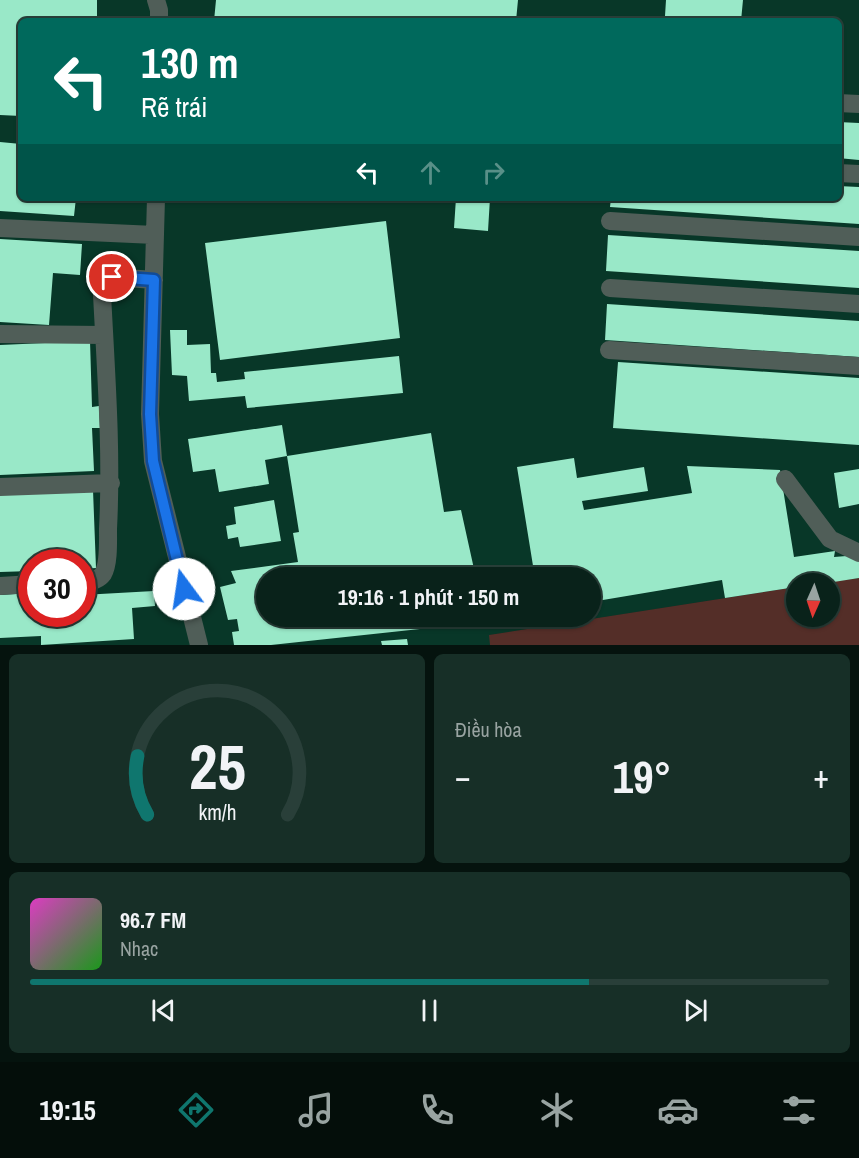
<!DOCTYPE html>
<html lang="vi">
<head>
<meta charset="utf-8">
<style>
  body { margin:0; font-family:"Archivo Narrow",sans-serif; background:#172f27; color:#f1f3f6; height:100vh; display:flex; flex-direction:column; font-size:22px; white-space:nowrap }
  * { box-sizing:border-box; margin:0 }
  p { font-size:20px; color:#99a4a2 }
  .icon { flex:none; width:33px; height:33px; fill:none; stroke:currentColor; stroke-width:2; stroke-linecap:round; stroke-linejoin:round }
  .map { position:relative; height:645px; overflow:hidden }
  .side { display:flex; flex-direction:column; gap:9px; padding:9px; background:#05130e; flex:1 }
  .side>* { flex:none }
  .guide { position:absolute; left:18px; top:18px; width:824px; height:183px; border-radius:9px; box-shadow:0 2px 4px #0004,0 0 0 2px #293f39; background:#00695c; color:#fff; overflow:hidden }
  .needle { width:39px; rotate:183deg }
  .tools { position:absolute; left:786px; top:573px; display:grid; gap:12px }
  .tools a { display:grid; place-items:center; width:54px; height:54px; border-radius:50%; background:#09221a; box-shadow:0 2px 4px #0004,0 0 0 2px #293f39; font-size:30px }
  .speed { position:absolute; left:18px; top:549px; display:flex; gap:12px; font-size:30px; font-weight:700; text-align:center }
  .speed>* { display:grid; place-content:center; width:78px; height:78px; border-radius:50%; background:#09221a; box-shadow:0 2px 4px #0004,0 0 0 2px #293f39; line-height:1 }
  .speed .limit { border:9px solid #d22; background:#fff; color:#111 }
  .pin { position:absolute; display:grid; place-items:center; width:51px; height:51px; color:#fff; margin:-26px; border:3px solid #fff; border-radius:50%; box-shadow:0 2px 6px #0007 }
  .me { position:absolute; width:66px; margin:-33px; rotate:346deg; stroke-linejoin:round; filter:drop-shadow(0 0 4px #0008) }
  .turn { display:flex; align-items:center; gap:21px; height:126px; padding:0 24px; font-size:27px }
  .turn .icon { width:78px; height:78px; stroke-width:2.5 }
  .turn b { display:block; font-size:42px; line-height:51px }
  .lanes { display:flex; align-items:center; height:57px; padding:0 24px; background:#0003; justify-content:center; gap:30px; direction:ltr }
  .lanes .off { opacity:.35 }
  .big { font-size:45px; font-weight:700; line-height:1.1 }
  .side .tile { flex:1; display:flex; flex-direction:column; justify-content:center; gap:9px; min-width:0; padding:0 21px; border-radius:9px; background:#172f27 }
  .side .dial { align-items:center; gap:0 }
  .dial svg { height:156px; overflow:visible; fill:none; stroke:#293f39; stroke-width:7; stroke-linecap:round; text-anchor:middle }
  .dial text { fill:#f1f3f6; stroke:none }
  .song { display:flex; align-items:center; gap:18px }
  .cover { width:72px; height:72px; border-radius:9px; background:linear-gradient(135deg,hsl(310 70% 55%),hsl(120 70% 35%)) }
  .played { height:6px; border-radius:3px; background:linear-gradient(90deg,#0f766e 70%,#293f39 70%) }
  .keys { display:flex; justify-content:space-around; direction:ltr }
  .heat { display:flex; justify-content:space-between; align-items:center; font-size:33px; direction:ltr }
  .side .tiles { flex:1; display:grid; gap:9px; grid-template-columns:1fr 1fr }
  .tile:last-child { grid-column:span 2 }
  .trip { position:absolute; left:256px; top:567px; width:345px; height:60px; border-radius:30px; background:#09221a; box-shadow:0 2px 4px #0004,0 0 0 2px #293f39; font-weight:700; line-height:60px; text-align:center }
  .dock { display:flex; height:96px; justify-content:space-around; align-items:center; background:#040e0a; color:#99a4a2 }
  .dock .icon { width:42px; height:42px }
  .dock .selected { color:#0f766e }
  .dock b { font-size:27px; color:#f1f3f6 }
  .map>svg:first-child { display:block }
  .built { fill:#083728; fill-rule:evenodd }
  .green { fill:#542e28 }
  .building { fill:#99e8c8 }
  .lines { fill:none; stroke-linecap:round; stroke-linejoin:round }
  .minor { stroke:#505e58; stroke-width:18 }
  .route-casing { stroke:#114b97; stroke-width:15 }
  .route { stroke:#1a73e8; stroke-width:10 }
</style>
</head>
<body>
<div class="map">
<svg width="859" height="645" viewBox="0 0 859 645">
  <rect width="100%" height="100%" fill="#0c2e23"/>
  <path class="built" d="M0,0H859V578L796,584V587L490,635V645H0ZM21,21H838V198H21ZM32,562H82V614H32ZM267,578H591V616H267Z"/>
  <path class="green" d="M859,578V645H490L489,635L796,587V616H830V584L821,583Z"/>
  <path class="building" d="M0,0H97V21H21V116L0,115Z
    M216,0H518L516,21H214Z
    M666,0H743L741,21L665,16Z
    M838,122L859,123V160L838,158Z
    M0,142L21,144V198H76L74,216L0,211Z
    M838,186L859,187V224L610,207L611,198H838Z
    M456,198H490L488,231L454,228Z
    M386,221L400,338L220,360L205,243Z
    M608,235L859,251V288L606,271Z
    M0,239L82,244L80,275L53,273L49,325L0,322Z
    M607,304L859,321V357L605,340Z
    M170,330H187V345L210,344L211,373H216L217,382L245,379L244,372L399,356L403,393L247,408L245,396L189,401L187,376L172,375Z
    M90,341L92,407L99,406L100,428H92L94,471L0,475V345Z
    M618,362L859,378V445L613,428Z
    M282,425L287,456L265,460L269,484L219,492L215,469L193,472L188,439Z
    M431,433L444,512L461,510L476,578H267V616H484L485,622L271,645H234L232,632L239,631L237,619L228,620L220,587L236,583L231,571L298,562L293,533L299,532L287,456Z
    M574,458L577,478L644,467L648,491L582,501L584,510L692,493L687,466L780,470L794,557L835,551L834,557L859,555V578L821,584H796V587L725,598L722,580L591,602V578H535L517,467Z
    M859,469V504L839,508L834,473Z
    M93,490L96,568L82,569V562H32V571L0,572V494Z
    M274,500L281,541L240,547L238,537L228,539L226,526L236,524L234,507Z
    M154,591L155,606L132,608L134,639L41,645V636L0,638V595L32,593V614H82V595Z
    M407,639L408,645H382L381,641Z"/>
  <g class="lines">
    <path class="minor" d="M156,0L159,10V21
      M838,103L859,104
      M838,173L859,174
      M156,198L150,414L153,461L199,645
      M610,221L859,237
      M0,228L155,235
      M610,288L859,304
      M0,334L104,335
      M609,350L859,366
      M785,479L830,539L859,553
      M0,487L111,483
      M82,582C90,582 98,581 103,574C109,564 108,541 108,529C112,450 106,373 102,294L106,282L112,277L154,280
      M0,586L32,584"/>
  </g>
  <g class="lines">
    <defs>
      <path id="route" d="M112,277L154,280L150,414L153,461L184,589"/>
    </defs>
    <use href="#route" class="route-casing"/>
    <use href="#route" class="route"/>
  </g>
</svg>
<div class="tools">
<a><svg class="needle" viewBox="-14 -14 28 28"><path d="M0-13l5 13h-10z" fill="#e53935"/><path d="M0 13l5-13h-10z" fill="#99a4a2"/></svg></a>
</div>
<div class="speed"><div class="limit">30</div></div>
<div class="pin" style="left:112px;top:277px;background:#d93025"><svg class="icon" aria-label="arrive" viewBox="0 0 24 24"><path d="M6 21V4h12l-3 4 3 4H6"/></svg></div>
<svg class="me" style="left:184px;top:589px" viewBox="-20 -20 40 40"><circle r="19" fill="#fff"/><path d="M0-13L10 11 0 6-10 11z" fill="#1a73e8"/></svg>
<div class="trip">19:16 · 1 phút · 150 m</div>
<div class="guide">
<div class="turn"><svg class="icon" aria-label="left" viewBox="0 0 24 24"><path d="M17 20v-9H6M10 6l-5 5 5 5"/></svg><div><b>130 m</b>Rẽ trái</div></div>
<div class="lanes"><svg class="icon" aria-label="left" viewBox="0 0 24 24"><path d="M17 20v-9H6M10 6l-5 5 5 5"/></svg><svg class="icon off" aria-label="ahead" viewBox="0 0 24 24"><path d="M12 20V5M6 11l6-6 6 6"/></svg><svg class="icon off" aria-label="right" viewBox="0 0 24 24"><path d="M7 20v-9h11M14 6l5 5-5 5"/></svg></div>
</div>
</div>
<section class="side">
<div class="tiles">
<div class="tile dial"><svg viewBox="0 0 100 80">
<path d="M14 69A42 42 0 1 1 86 69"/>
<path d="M14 69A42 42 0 0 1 9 39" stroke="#0f766e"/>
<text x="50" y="56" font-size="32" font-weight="700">25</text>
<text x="50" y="72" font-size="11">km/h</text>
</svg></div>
<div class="tile"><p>Điều hòa</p>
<div class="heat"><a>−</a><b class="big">19°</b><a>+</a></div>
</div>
<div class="tile">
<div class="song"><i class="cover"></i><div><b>96.7 FM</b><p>Nhạc</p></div></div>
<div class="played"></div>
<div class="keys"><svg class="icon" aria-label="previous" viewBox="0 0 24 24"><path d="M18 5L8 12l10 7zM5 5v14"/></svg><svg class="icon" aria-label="pause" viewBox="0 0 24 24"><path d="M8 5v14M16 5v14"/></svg><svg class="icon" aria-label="next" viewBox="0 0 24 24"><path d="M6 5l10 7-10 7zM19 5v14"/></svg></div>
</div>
</div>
</section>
<nav class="dock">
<b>19:15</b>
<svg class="icon selected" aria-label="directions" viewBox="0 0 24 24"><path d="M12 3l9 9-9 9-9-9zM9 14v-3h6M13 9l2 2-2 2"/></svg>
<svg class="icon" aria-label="music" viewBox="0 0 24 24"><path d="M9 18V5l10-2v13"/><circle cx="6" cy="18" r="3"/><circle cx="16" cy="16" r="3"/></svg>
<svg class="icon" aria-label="phone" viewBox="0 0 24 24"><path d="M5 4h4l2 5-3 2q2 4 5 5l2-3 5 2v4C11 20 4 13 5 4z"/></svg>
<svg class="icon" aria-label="climate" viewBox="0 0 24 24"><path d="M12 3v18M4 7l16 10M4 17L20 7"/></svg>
<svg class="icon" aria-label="car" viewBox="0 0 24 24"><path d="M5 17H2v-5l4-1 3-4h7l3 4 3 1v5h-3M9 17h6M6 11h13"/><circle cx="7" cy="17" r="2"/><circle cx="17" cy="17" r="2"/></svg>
<svg class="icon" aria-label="filters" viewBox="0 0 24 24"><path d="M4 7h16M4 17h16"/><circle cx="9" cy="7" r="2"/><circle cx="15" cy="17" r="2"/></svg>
</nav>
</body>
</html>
